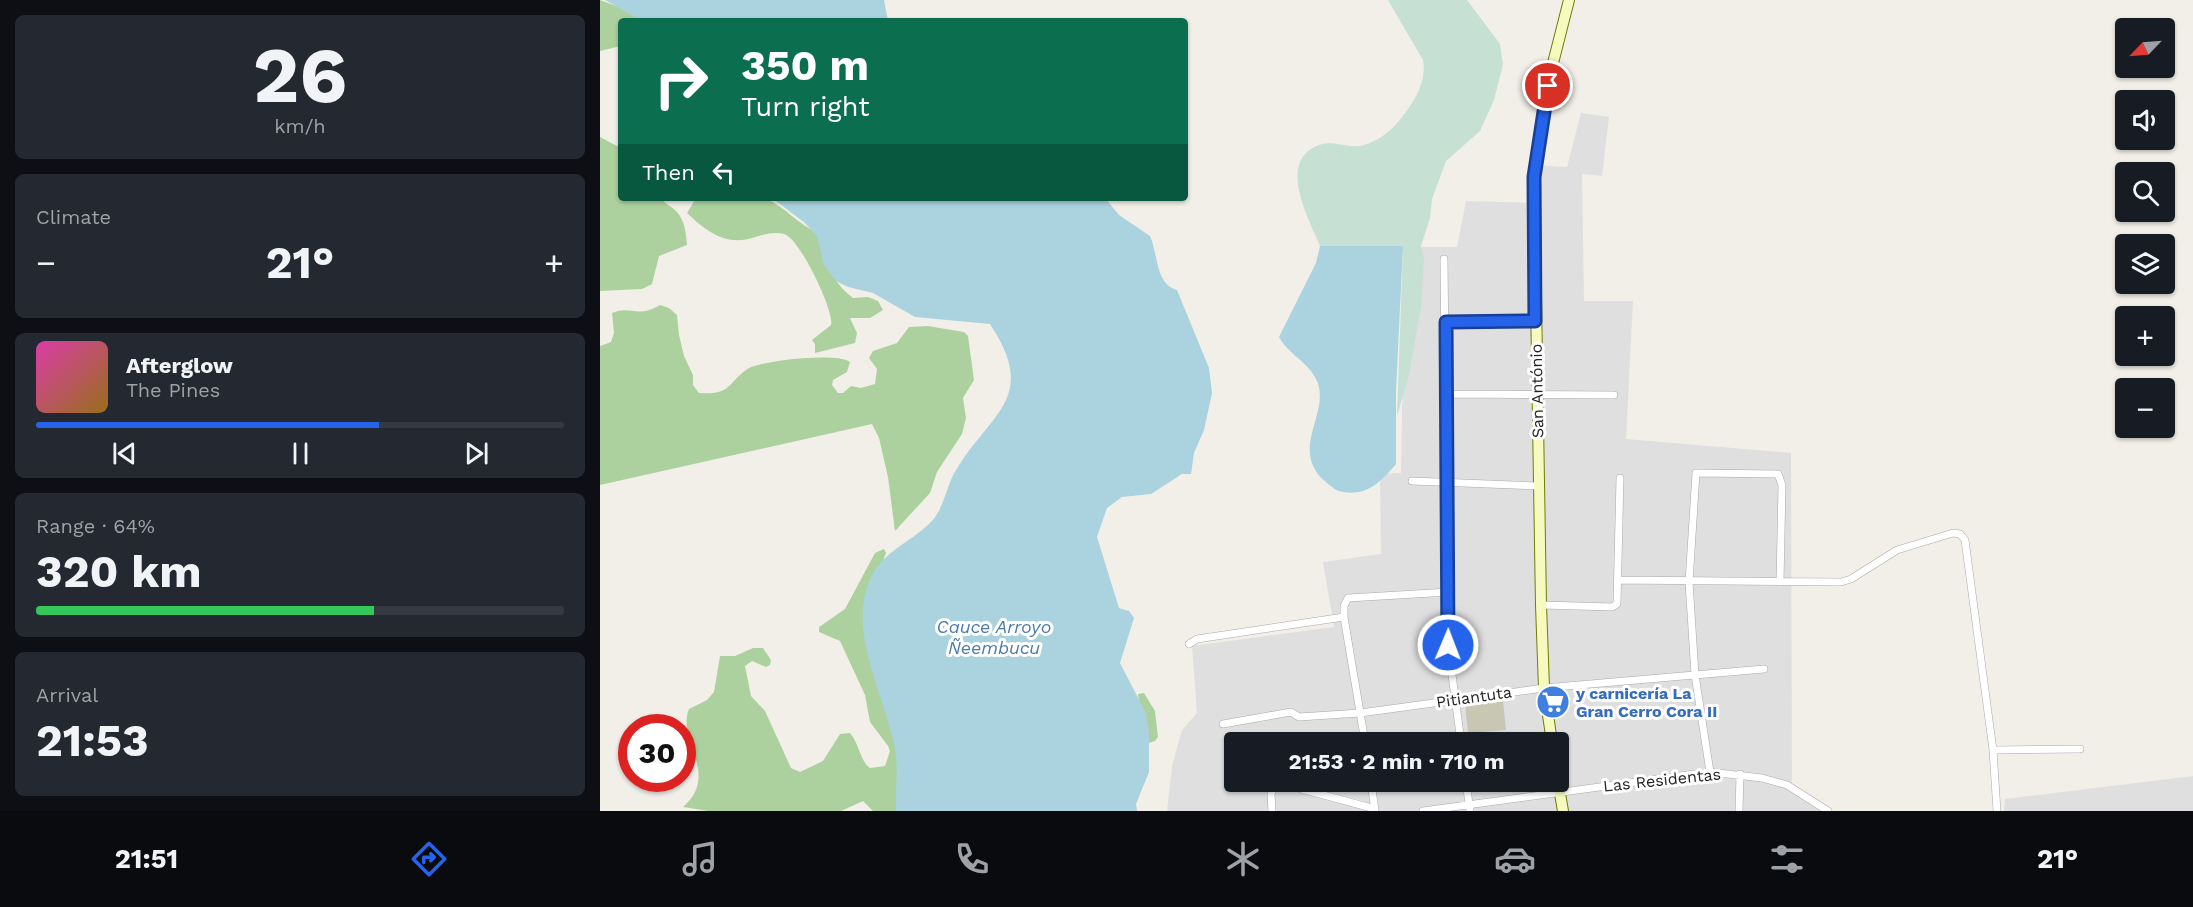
<!DOCTYPE html>
<html lang="en">
<head>
<meta charset="utf-8">
<style>
  body { margin:0; font-family:"Work Sans",sans-serif; background:#242831; color:#f1f3f6; height:100vh; display:flex; flex-direction:column; font-size:22px; white-space:nowrap }
  * { box-sizing:border-box; margin:0 }
  p { font-size:20px; color:#9ea1a6 }
  .icon { flex:none; width:33px; height:33px; fill:none; stroke:currentColor; stroke-width:2; stroke-linecap:round; stroke-linejoin:round }
  .map { position:relative; flex:1; overflow:hidden }
  .sheet { display:flex; flex-direction:column; gap:15px; padding:15px; background:#0d0f14; width:600px }
  .sheet>* { flex:none }
  .banner { position:absolute; left:18px; top:18px; width:570px; height:183px; border-radius:6px; box-shadow:0 2px 4px #0004; background:#0b6e4f; color:#fff; overflow:hidden }
  .needle { width:39px; rotate:245deg }
  .controls { position:absolute; left:1515px; top:18px; display:grid; gap:12px }
  .controls a { display:grid; place-items:center; width:60px; height:60px; border-radius:6px; background:#171b24; box-shadow:0 2px 4px #0004; font-size:30px }
  .speed { position:absolute; left:18px; top:714px; display:flex; gap:12px; font-size:30px; font-weight:700; text-align:center }
  .speed>* { display:grid; place-content:center; width:78px; height:78px; border-radius:50%; background:#171b24; box-shadow:0 2px 4px #0004; line-height:1 }
  .speed .limit { border:9px solid #d22; background:#fff; color:#111 }
  .pin { position:absolute; display:grid; place-items:center; width:51px; height:51px; color:#fff; margin:-26px; border:3px solid #fff; border-radius:50%; box-shadow:0 2px 6px #0007 }
  .me { position:absolute; width:66px; margin:-33px; rotate:1deg; stroke-linejoin:round; filter:drop-shadow(0 0 4px #0008) }
  .turn { display:flex; align-items:center; gap:21px; height:126px; padding:0 24px; font-size:27px }
  .turn .icon { width:78px; height:78px; stroke-width:2.5 }
  .turn b { display:block; font-size:42px; line-height:51px }
  .then { display:flex; align-items:center; height:57px; padding:0 24px; background:#0003; gap:12px; font-size:22px }
  .big { font-size:45px; font-weight:700; line-height:1.1 }
  .sheet .card { flex:1; display:flex; flex-direction:column; justify-content:center; gap:9px; min-width:0; padding:0 21px; border-radius:9px; background:#242831 }
  .sheet .dial { align-items:center; gap:0 }
  .dial b { font-size:78px; line-height:1 }
  .song { display:flex; align-items:center; gap:18px }
  .cover { width:72px; height:72px; border-radius:9px; background:linear-gradient(135deg,hsl(320 70% 55%),hsl(40 70% 35%)) }
  .played { height:6px; border-radius:3px; background:linear-gradient(90deg,#2563eb 65%,#363941 65%) }
  .keys { display:flex; justify-content:space-around; direction:ltr }
  .heat { display:flex; justify-content:space-between; align-items:center; font-size:33px; direction:ltr }
  .charge { height:9px; border-radius:4px; background:linear-gradient(90deg,#34c759 64%,#363941 0) }
  .trip { position:absolute; left:624px; top:732px; width:345px; height:60px; border-radius:6px; background:#171b24; box-shadow:0 2px 4px #0004; font-weight:700; line-height:60px; text-align:center }
  .dock { display:flex; height:96px; justify-content:space-around; align-items:center; background:#090b0e; color:#9ea1a6 }
  .dock .icon { width:42px; height:42px }
  .dock .active { color:#2563eb }
  .dock b { font-size:27px; color:#f1f3f6 }
  main { display:flex; flex:1; min-height:0 }
  .map>svg:first-child { display:block }
  .residential { fill:#e0dfdf; fill-rule:evenodd }
  .construction { fill:#c7c7b4 }
  .forest { fill:#add19e }
  .wetland { fill:#c6e0d4 }
  .water { fill:#aad3df }
  .lines { fill:none; stroke-linecap:round; stroke-linejoin:round }
  .street-casing { stroke:#a9a9a9; stroke-width:8 }
  .secondary-casing { stroke:#707d05; stroke-width:12 }
  .street { stroke:#fff; stroke-width:7 }
  .secondary { stroke:#f7fabf; stroke-width:10 }
  .route-casing { stroke:#184099; stroke-width:15 }
  .route { stroke:#2563eb; stroke-width:10 }
  .labels { text-anchor:middle; dominant-baseline:central; stroke-width:6; stroke-linejoin:round; paint-order:stroke }
  .street-label { font-size:16px; fill:#222; stroke:#fff }
  .shop-label { font-size:16px; font-weight:bold; fill:#366cbe; stroke:#fff; text-anchor:start }
  .water-label { font-size:18px; font-style:italic; fill:#4a7aab; stroke:#fff }
</style>
</head>
<body>
<main>
<section class="sheet">
<div class="card dial"><b>26</b><p>km/h</p></div>
<div class="card"><p>Climate</p>
<div class="heat"><a>−</a><b class="big">21°</b><a>+</a></div>
</div>
<div class="card">
<div class="song"><i class="cover"></i><div><b>Afterglow</b><p>The Pines</p></div></div>
<div class="played"></div>
<div class="keys"><svg class="icon" aria-label="previous" viewBox="0 0 24 24"><path d="M18 5L8 12l10 7zM5 5v14"/></svg><svg class="icon" aria-label="pause" viewBox="0 0 24 24"><path d="M8 5v14M16 5v14"/></svg><svg class="icon" aria-label="next" viewBox="0 0 24 24"><path d="M6 5l10 7-10 7zM19 5v14"/></svg></div>
</div>
<div class="card"><p>Range · 64%</p><b class="big">320 km</b><div class="charge"></div></div>
<div class="card"><p>Arrival</p><b class="big">21:53</b></div>
</section>
<div class="map">
<svg width="1593" height="811" viewBox="0 0 1593 811">
  <rect width="100%" height="100%" fill="#f2efe9"/>
  <path class="residential" d="M981,113L1009,117L1002,176L982,174L984,301H1033L1026,439L1191,453L1192,791L1221,811H567L572,766L582,730L597,713L592,646L734,627L723,562L781,554L780,474L801,473L805,247H857L866,201L931,203L933,165L967,167ZM634,742H958V782H634Z
    M1593,776V811H1404L1405,799Z"/>
  <path class="construction" d="M903,701L906,730L868,733L865,704Z"/>
  <path class="forest" d="M0,0L32,12L43,21H21V46L0,51Z
    M0,137L21,148V198H61C66,205 71,206 76,211C85,220 86,234 87,245L59,256L52,284L42,289L0,291Z
    M96,198C109,198 160,195 167,199C186,208 199,225 218,233C227,260 229,280 253,298L268,297L278,301L283,310L270,318H250L257,333L255,343L215,353V344L212,340L231,325C235,312 199,237 184,234C174,231 162,235 152,238C125,246 106,231 87,213Z
    M60,305L69,308L77,315L79,335L84,356L93,375V385L99,393C131,395 126,385 146,370C159,360 239,352 250,362L247,372L233,380L232,385L238,393H243L251,386L261,388L275,384L277,369L269,358L273,351L297,343L309,327L328,326L364,332L368,336L374,380L363,398L366,418L362,434L337,472L330,493L295,531L288,477L279,438L272,424L0,485V346L11,342L14,333L12,313C32,305 36,319 60,305Z
    M284,549L286,553L279,571L297,701L298,811H273L263,801L241,811H108L83,807C121,774 76,740 89,709L107,700L114,692L120,656H135L153,648H163L171,660L170,665L166,667L152,661L145,666L151,696L165,711L191,768L200,772L223,761L240,734L250,733C259,743 260,761 270,768L285,766L290,751L288,746L270,722L265,695L240,641L219,632V627L245,609L275,553Z
    M544,693L555,711L558,737L555,741L545,744L538,694Z"/>
  <path class="wetland" d="M788,0H867L900,44L903,65L894,100L880,131L846,161L832,199L830,218L821,246L824,258L821,307L809,375L797,416L803,246H720C709,219 676,161 719,145C733,140 746,148 760,146C784,141 800,122 812,103C820,91 826,74 823,60Z"/>
  <path class="water" d="M5,0H284L288,21H42Z
    M172,198H505L519,215L550,236C558,253 555,284 577,290L609,368L612,393L604,430L594,453L591,474H582L551,494L522,497L507,508L497,537L519,608L529,611L534,618L520,663L546,713L549,733V772L536,804L537,811H296C295,793 298,774 296,756C290,702 240,627 275,570C289,549 313,540 330,523C344,510 346,486 356,470C391,412 439,398 390,324L315,317L273,293L248,287L236,281L224,265L217,236L205,223Z
    M720,246H803L796,391V464C781,482 767,496 743,492C736,491 732,487 727,483C686,450 733,412 716,379C708,362 688,354 679,337L716,263Z"/>
  <g class="lines">
    <defs>
      <path id="street" d="M844,259L848,645L861,742
        M845,322L935,321
        M847,394L1014,395
        M812,481L939,486
        M1019,580L1241,582L1251,579L1297,550L1353,533L1360,534L1365,540L1393,750L1397,811
        M941,605L1012,607L1017,604L1020,478
        M744,617L765,742
        M589,644L597,639L744,617V606L748,598L849,592
        M623,724L691,712L699,717L760,713L944,688L1164,669
        M1393,750L1480,749
        M1110,772L1095,675L1089,582L1096,473L1178,474L1182,485L1180,582
        M771,782L775,811
        M866,782L870,811
        M672,811L671,794L675,786L683,784L775,809
        M823,811L1110,772L1162,778L1187,785L1228,811
        M1139,811L1140,774"/>
      <path id="secondary" d="M952,742L944,688L941,605L934,177L951,71L969,0
        M958,782L963,811"/>
    </defs>
    <use href="#street" class="street-casing"/>
    <use href="#secondary" class="secondary-casing"/>
    <use href="#street" class="street"/>
    <use href="#secondary" class="secondary"/>
  </g>
  <g class="lines">
    <defs>
      <path id="route" d="M848,645L846,322L935,321L934,177L948,86"/>
    </defs>
    <use href="#route" class="route-casing"/>
    <use href="#route" class="route"/>
  </g>
  <defs>
    <symbol id="supermarket-disc" viewBox="-11 -11 22 22"><circle r="9.5" fill="#3f7fe0" stroke="#fff"/><path d="M-6-5.5h2.5l.6 2H6L4.5 2H-2.5L-4.4-4H-6ZM-1.5 3.2a1.3 1.3 0 1 0 .1 0ZM3 3.2a1.3 1.3 0 1 0 .1 0Z" fill="#fff"/></symbol>
  </defs>
  <g fill-rule="evenodd">
    <use href="#supermarket-disc" x="934" y="683" width="38" height="38"/>
  </g>
  <g class="labels">
    <g class="street-label">
      <text transform="translate(937 391) rotate(-91)">San António</text>
      <text transform="translate(874 697) rotate(-8)">Pitiantuta</text>
      <text transform="translate(1062 780) rotate(-6)">Las Residentas</text>
    </g>
    <g class="shop-label">
      <text x="976" y="693">y carnicería La<tspan x="976" dy="18">Gran Cerro Cora II</tspan></text>
    </g>
    <g class="water-label">
      <text x="394" y="626">Cauce Arroyo<tspan x="394" dy="21">Ñeembucu</tspan></text>
    </g>
  </g>
</svg>
<div class="controls">
<a><svg class="needle" viewBox="-14 -14 28 28"><path d="M0-13l5 13h-10z" fill="#e53935"/><path d="M0 13l5-13h-10z" fill="#9ea1a6"/></svg></a>
<a><svg class="icon" aria-label="sound" viewBox="0 0 24 24"><path d="M4 9h4l5-4v14l-5-4H4zM17 9q2 3 0 6"/></svg></a>
<a><svg class="icon" aria-label="search" viewBox="0 0 24 24"><circle cx="10" cy="10" r="6"/><path d="M15 15l6 6"/></svg></a>
<a><svg class="icon" aria-label="layers" viewBox="0 0 24 24"><path d="M12 4l9 5-9 5-9-5zM3 14l9 5 9-5"/></svg></a>
<a>+</a>
<a>−</a>
</div>
<div class="speed"><div class="limit">30</div></div>
<div class="pin" style="left:948px;top:86px;background:#d93025"><svg class="icon" aria-label="arrive" viewBox="0 0 24 24"><path d="M6 21V4h12l-3 4 3 4H6"/></svg></div>
<svg class="me" style="left:848px;top:645px" viewBox="-20 -20 40 40"><circle r="17" fill="#2563eb" stroke="#fff" stroke-width="3"/><path d="M0-11L8 9 0 5-8 9z" fill="#fff"/></svg>
<div class="trip">21:53 · 2 min · 710 m</div>
<div class="banner">
<div class="turn"><svg class="icon" aria-label="right" viewBox="0 0 24 24"><path d="M7 20v-9h11M14 6l5 5-5 5"/></svg><div><b>350 m</b>Turn right</div></div>
<div class="then">Then<svg class="icon" aria-label="left" viewBox="0 0 24 24"><path d="M17 20v-9H6M10 6l-5 5 5 5"/></svg></div>
</div>
</div>
</main>
<nav class="dock">
<b>21:51</b>
<svg class="icon active" aria-label="directions" viewBox="0 0 24 24"><path d="M12 3l9 9-9 9-9-9zM9 14v-3h6M13 9l2 2-2 2"/></svg>
<svg class="icon" aria-label="music" viewBox="0 0 24 24"><path d="M9 18V5l10-2v13"/><circle cx="6" cy="18" r="3"/><circle cx="16" cy="16" r="3"/></svg>
<svg class="icon" aria-label="phone" viewBox="0 0 24 24"><path d="M5 4h4l2 5-3 2q2 4 5 5l2-3 5 2v4C11 20 4 13 5 4z"/></svg>
<svg class="icon" aria-label="climate" viewBox="0 0 24 24"><path d="M12 3v18M4 7l16 10M4 17L20 7"/></svg>
<svg class="icon" aria-label="car" viewBox="0 0 24 24"><path d="M5 17H2v-5l4-1 3-4h7l3 4 3 1v5h-3M9 17h6M6 11h13"/><circle cx="7" cy="17" r="2"/><circle cx="17" cy="17" r="2"/></svg>
<svg class="icon" aria-label="filters" viewBox="0 0 24 24"><path d="M4 7h16M4 17h16"/><circle cx="9" cy="7" r="2"/><circle cx="15" cy="17" r="2"/></svg>
<b>21°</b>
</nav>
</body>
</html>
